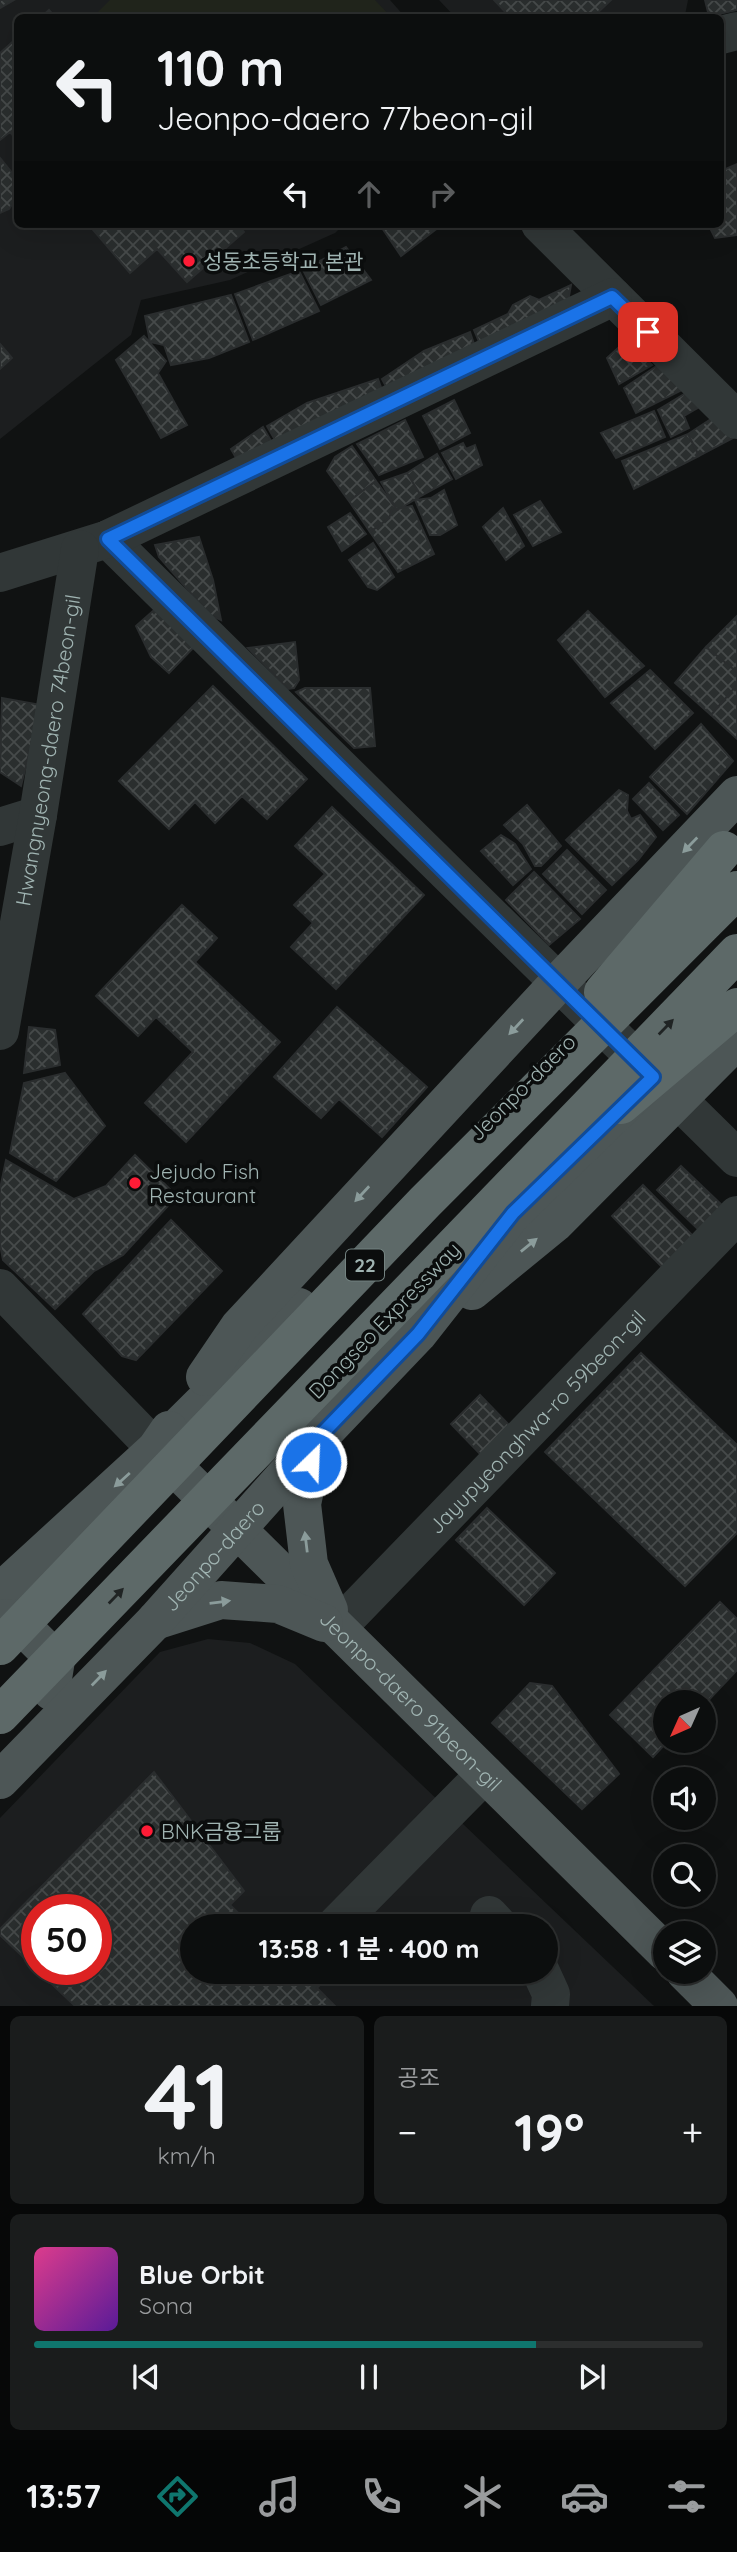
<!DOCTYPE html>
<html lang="ko">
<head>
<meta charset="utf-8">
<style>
  body { margin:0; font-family:Quicksand,"Noto Sans KR",sans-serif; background:#1a1c1c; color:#f1f3f6; height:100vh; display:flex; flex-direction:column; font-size:26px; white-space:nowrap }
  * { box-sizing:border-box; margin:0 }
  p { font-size:23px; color:#9a9c9e }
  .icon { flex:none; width:38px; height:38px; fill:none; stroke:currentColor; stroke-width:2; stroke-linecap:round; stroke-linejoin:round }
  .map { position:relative; height:2006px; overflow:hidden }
  .drawer { display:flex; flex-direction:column; gap:10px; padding:10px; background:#070808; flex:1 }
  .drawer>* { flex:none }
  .guide { position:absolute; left:14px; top:14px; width:710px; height:214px; border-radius:10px; box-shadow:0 7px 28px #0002,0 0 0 2px #2c2e2e; background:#0c0e0e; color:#f1f3f6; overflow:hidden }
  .needle { width:46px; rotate:225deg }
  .tools { position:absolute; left:653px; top:1690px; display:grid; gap:14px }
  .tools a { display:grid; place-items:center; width:63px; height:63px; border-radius:50%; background:#0c0e0e; box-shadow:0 7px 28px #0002,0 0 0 2px #2c2e2e; font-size:35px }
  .speed { position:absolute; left:21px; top:1894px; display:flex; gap:14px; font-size:35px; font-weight:700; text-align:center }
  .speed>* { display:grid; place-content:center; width:91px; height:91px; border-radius:50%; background:#0c0e0e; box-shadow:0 7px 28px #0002,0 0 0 2px #2c2e2e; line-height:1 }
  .speed .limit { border:10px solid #d22; background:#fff; color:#111 }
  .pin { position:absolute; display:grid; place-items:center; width:60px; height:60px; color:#fff; margin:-30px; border-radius:14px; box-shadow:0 4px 10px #0006 }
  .me { position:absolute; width:77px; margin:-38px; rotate:24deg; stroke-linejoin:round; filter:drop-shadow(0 0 5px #0008) }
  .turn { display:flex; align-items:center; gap:24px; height:147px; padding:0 28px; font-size:32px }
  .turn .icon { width:91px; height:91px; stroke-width:2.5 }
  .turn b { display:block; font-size:49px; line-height:60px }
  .lanes { display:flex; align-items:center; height:66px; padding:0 28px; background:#0003; justify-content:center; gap:35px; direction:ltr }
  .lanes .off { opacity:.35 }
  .big { font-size:52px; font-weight:700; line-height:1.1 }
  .drawer .tile { flex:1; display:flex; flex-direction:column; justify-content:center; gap:10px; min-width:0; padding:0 24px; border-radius:10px; background:#1a1c1c }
  .drawer .dial { align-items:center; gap:0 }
  .dial b { font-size:91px; line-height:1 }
  .song { display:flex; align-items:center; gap:21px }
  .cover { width:84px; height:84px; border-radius:10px; background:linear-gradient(135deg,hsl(330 70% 55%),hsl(270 70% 35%)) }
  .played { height:7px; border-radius:4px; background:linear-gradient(90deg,#0f766e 75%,#2c2e2e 75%) }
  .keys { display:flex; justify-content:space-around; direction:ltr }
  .heat { display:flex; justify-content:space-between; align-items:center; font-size:38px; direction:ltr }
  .drawer .tiles { flex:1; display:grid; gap:10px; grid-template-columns:1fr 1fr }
  .tile:last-child { grid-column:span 2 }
  .trip { position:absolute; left:180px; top:1914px; width:378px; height:70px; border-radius:35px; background:#0c0e0e; box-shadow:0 7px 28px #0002,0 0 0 2px #2c2e2e; font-weight:700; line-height:70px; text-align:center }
  .tab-bar { display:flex; height:112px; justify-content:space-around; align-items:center; background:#050606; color:#9a9c9e }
  .tab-bar .icon { width:49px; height:49px }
  .tab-bar .active { color:#0f766e }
  .tab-bar b { font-size:32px; color:#f1f3f6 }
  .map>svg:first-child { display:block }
  .built { fill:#1c1e1f; fill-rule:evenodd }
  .grass { fill:#21251c }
  .building { fill:url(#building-cross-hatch); stroke:#2a2d2e; stroke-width:2; fill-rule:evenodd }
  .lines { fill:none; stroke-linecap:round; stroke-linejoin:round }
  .minor { stroke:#313737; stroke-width:38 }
  .major { stroke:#4d5656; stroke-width:38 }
  .highway-bridge { stroke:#5d6968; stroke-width:38 }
  .oneway { fill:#8b9c9b }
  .oneway2 { fill:#202424 }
  .route-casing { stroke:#114b97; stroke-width:18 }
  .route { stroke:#1a73e8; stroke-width:12 }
  .poi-dot { fill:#fe1c36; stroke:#0b0d0d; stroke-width:2.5 }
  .labels { text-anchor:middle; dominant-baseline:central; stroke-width:7; stroke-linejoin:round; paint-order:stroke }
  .shield { fill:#0b0d0d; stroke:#738280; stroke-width:2 }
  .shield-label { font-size:19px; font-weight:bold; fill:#a0b4b2 }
  .poi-label { font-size:21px; fill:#a0b4b2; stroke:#0b0d0d; text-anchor:start }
  .street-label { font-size:21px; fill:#a0b4b2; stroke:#0b0d0d }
</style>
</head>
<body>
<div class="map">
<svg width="737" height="2006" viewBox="0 0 737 2006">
  <defs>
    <pattern id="building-cross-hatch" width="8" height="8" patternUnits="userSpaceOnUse" patternTransform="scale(1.75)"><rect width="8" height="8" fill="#2a2e2e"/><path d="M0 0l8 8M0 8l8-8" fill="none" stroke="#464a4a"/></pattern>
  </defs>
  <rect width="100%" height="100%" fill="#101212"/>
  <path class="built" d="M0,0H390L405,17L18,18V224H344L335,233L230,280L141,300L131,335L0,439Z
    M439,0H688L685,15L679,18L455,17Z
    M208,1639L250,1643L295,1664L654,2006H0V1818L160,1652ZM37,1909H96V1969H37ZM192,1927H546V1972H192Z"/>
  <path class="grass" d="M110,0H375L391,17H97L95,15Z"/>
  <path class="building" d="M0,0H14L0,8Z
    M494,0H611L592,18H511Z
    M705,0H737V10L709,16Z
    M49,10L56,18H40Z
    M18,37V141L10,132L0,140V53Z
    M0,158L13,174L18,189V196L9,209L0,213Z
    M737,164V235L715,238L708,224H721V171Z
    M88,224H237L244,232L187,282L157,249L130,273Z
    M387,224H443L401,256L382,228Z
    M346,247L371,280L321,305L303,270Z
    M299,271L319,311L253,340L235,294Z
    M571,285L567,307L482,349L474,330L508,314L513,305L530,296L539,300Z
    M231,295L249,342L209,358L171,365L164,345L150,342L145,316Z
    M470,332L477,353L390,394L382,379L424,351Z
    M144,336L166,361L158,373L187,425L161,438L116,360Z
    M627,340L652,365L619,384L607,358Z
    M0,344L12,358L0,369Z
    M658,365L682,390L636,413L624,388Z
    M378,379L385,398L279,447L267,426L307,403Z
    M686,393L701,406L684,416L689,428L671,437L658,410Z
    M454,400L470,433L440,449L423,416Z
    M654,411L665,437L616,458L601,433Z
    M717,415L735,437L699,456L688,434Z
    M405,420L423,457L379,475L357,444Z
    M263,427L274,446L240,465L231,449Z
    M688,434L699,456L634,489L622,461Z
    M463,443L466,449L475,445L482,465L456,479L442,453Z
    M352,446L376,481L349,501L327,471L335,457Z
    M437,454L452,479L421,496L407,473Z
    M407,473L421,496L397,510L381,482Z
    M376,481L397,510H392L389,518L370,532L349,501Z
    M444,490L457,525L440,535H430L415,500L431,498Z
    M540,501L561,532L533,546L514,515Z
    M412,506L434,554L398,572L370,532L389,518L392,510Z
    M503,508L524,546L506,560L483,527Z
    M350,513L366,534L342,551L328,527Z
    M199,537L213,580L221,620L210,615L159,557L155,545Z
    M373,543L394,577L377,590L368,587L349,560Z
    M154,610L195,646L169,673L151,657L136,626Z
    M588,611L644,666L605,697L558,640Z
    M737,616V672L706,647Z
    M295,642L299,680L294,688L288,689L248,648Z
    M706,647L737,672V685L711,715L675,683Z
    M650,670L693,713L655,749L611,703Z
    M737,685V739L711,715Z
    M213,686L307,779L267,819L242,796L215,823L195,802L169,829L119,781Z
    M305,688H370L375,746L354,748L296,692Z
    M2,698L41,705L21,786L0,772Z
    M701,724L733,761L687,814L650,777Z
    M649,783L679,815L663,830L633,799Z
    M619,790L628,795L627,811L631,819L640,815L656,837L638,860L612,885L566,840Z
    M527,805L561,846L541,866H535L523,844L504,825Z
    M332,807L424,895L336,989L291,947L313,923L294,905L325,874L295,846Z
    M501,835L515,844L531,869L513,885L481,851Z
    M567,850L606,890L582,914L543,874Z
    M534,872L580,919L549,945L506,900Z
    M182,905L217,938L195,962L280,1042L186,1142L145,1103L193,1052L156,1017L138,1036L96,996Z
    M337,1007L427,1087L382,1137L339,1099L321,1118L274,1077Z
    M29,1027L55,1030L60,1065L24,1073Z
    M65,1073L105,1126L56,1181L10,1153L24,1083Z
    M135,1155L177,1196L123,1255L94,1271L55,1309L3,1260L0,1244V1189L6,1160L74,1199L106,1186Z
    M681,1166L724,1207L701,1232L657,1190Z
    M643,1185L696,1239L665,1270L612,1216Z
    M171,1220L222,1271L136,1360L122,1356L83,1314Z
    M641,1353L737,1445V1533L685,1586L545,1452Z
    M480,1395L516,1432L486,1460L451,1424Z
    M487,1508L555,1573L524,1605L456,1540Z
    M720,1602L737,1619V1670L704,1705L665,1703V1741H668L653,1757L610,1715Z
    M530,1683L552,1686L619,1774L582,1809L492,1723Z
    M154,1772L244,1891L230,1905L253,1927H192V1972H309L321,1984L317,1988L335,2006H75L0,1935V1929ZM37,1909H96V1969H37Z"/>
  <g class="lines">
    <g class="minor">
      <path d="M721,35L737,31"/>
      <path d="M540,224L737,420"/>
      <path d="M108,539L737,1158"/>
      <path d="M0,573L108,539L613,297"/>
      <path d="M0,827L38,815"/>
      <path id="s1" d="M0,1031L38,815L80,549"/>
      <path d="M0,1288L156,1449"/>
      <path id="s2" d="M337,1628L737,1215"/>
      <path d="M489,1915L500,1927"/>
      <path d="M334,1927L485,1774"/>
      <path d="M541,1972L551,1994L550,2006"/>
    </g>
    <g class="major">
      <path d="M472,1291L555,1223L737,1040"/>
      <path id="s3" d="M299,1307L156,1449L665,1952"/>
      <path d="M205,1377L239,1327L558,983L737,795"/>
      <path d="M315,1442L302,1504L309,1564L329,1610"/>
      <path d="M0,1592L156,1449L169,1430"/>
      <path d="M0,1619L14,1618L56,1660L51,1691"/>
      <path d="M155,1621L221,1600L278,1604L324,1623"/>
      <path id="s4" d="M0,1780L155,1621L315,1442L418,1334L513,1213L646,1084"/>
      <path d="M685,1972L719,2006"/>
    </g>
    <path class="highway-bridge" d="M603,992L724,850
      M621,1105L737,1007
      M0,1646L425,1202L737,890
      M0,1715L737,953"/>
  </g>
  <defs><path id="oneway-solid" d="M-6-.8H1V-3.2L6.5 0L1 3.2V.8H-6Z" transform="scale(1.75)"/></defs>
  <g class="oneway">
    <use href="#oneway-solid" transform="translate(690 845) rotate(134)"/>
    <use href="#oneway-solid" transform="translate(516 1027) rotate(133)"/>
    <use href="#oneway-solid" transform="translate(362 1194) rotate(133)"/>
    <use href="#oneway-solid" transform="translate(529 1245) rotate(-39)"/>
    <use href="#oneway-solid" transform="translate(122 1480) rotate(138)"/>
    <use href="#oneway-solid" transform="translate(306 1542) rotate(-97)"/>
    <use href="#oneway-solid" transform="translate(220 1602) rotate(-7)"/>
    <use href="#oneway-solid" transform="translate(99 1678) rotate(-46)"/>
  </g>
  <g class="oneway2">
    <use href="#oneway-solid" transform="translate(666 1027) rotate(-46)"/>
    <use href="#oneway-solid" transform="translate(116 1596) rotate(-46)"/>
  </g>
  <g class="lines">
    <defs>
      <path id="route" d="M311,1462L315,1441L418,1334L513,1213L653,1077L108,539L612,297L648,332"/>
    </defs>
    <use href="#route" class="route-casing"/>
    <use href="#route" class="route"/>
  </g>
  <g class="poi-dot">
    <circle cx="189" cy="261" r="7"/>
    <circle cx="135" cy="1183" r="7"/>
    <circle cx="147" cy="1831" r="7"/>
  </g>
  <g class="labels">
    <rect class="shield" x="346" y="1249.5" width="38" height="31" rx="5"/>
    <g class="shield-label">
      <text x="365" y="1265">22</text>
    </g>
    <g class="poi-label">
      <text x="203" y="261">성동초등학교 본관</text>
      <text x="149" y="1171">Jejudo Fish<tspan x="149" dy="24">Restaurant</tspan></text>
      <text x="161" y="1831">BNK금융그룹</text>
    </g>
    <g class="street-label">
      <text stroke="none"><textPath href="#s1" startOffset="285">Hwangnyeong-daero 74beon-gil</textPath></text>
      <text transform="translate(522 1087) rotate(-45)">Jeonpo-daero</text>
      <text transform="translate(384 1320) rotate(-46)">Dongseo Expressway</text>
      <text stroke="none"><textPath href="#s2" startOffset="287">Jayupyeonghwa-ro 59beon-gil</textPath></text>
      <text stroke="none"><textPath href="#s4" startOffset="310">Jeonpo-daero</textPath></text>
      <text stroke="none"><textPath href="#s3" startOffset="560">Jeonpo-daero 91beon-gil</textPath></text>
    </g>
  </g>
</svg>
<div class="tools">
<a><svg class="needle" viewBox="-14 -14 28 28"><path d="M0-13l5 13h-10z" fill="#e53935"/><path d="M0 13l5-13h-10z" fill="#9a9c9e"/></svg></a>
<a><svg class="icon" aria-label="sound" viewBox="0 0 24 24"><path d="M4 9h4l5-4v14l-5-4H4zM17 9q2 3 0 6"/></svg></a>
<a><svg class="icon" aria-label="search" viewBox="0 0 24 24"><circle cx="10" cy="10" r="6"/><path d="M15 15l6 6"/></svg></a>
<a><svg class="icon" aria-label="layers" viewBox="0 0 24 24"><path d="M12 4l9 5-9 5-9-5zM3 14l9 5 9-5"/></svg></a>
</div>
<div class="speed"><div class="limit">50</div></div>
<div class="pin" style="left:648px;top:332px;background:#d93025"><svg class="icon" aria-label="arrive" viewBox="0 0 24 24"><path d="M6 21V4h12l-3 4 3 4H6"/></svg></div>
<svg class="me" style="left:311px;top:1462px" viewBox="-20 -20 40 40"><circle r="17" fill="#1a73e8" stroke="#fff" stroke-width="3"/><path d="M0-11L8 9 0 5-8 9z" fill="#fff"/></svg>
<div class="trip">13:58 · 1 분 · 400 m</div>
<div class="guide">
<div class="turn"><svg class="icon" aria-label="left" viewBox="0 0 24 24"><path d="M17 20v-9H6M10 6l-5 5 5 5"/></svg><div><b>110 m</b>Jeonpo-daero 77beon-gil</div></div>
<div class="lanes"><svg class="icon" aria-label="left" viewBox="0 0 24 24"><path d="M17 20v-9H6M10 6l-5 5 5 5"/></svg><svg class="icon off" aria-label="ahead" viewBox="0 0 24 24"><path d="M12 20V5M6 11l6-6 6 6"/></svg><svg class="icon off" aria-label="right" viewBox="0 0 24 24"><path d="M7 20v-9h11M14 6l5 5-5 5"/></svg></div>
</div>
</div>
<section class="drawer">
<div class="tiles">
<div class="tile dial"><b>41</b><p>km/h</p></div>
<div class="tile"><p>공조</p>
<div class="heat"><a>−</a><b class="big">19°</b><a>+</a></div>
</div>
<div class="tile">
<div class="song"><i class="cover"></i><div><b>Blue Orbit</b><p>Sona</p></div></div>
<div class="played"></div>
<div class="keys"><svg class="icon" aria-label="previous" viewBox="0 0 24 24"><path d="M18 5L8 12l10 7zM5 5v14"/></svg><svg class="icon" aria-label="pause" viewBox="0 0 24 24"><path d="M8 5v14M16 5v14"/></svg><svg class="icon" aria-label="next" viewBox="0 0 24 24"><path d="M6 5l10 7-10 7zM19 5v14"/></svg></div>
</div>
</div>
</section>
<nav class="tab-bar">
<b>13:57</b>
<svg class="icon active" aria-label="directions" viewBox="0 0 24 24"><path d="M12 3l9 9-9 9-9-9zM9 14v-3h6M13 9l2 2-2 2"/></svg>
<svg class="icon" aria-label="music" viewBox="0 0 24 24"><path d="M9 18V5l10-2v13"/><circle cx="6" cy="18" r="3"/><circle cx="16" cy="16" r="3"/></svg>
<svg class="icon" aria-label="phone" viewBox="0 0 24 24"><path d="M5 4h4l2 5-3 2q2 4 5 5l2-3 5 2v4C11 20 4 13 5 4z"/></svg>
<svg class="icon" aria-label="climate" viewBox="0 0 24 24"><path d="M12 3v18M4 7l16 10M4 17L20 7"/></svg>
<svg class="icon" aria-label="car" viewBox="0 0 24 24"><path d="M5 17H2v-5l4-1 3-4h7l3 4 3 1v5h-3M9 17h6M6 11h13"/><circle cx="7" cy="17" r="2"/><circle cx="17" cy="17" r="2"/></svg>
<svg class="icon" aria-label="filters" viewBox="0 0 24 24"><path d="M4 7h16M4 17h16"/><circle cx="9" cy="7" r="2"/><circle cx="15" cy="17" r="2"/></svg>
</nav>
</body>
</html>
